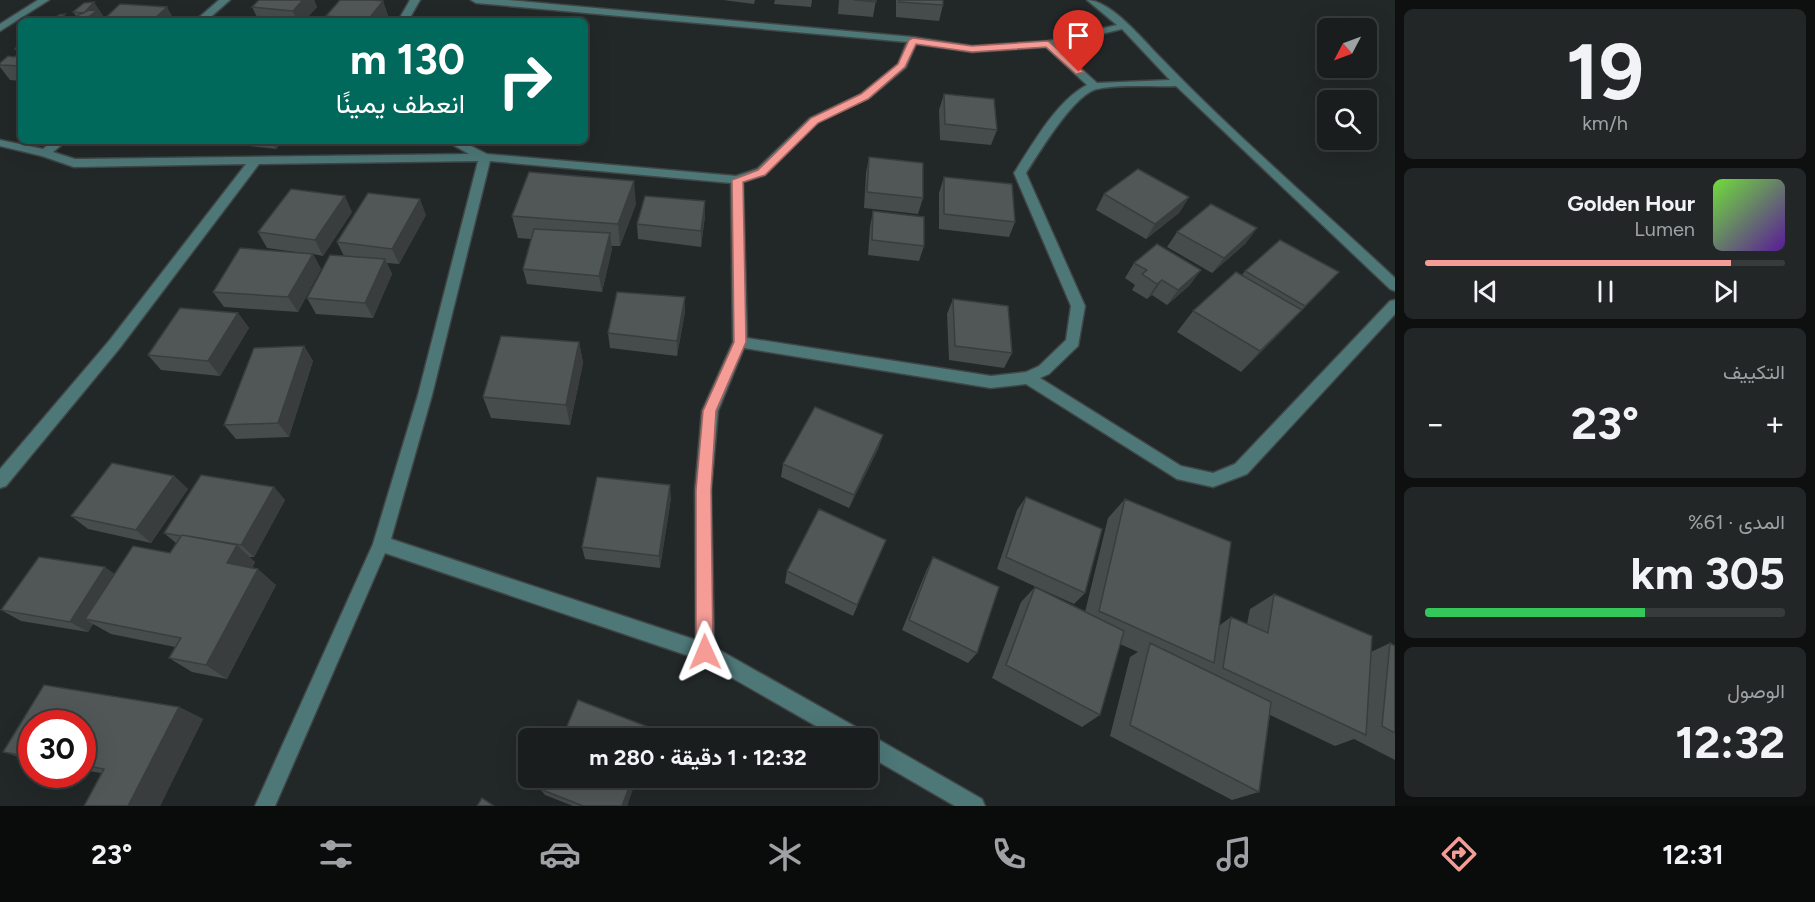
<!DOCTYPE html>
<html lang="ar">
<head>
<meta charset="utf-8">
<style>
  body { margin:0; font-family:Figtree,Vazirmatn,sans-serif; background:#232626; color:#f1f3f6; direction:rtl; height:100vh; display:flex; flex-direction:column; font-size:22px; white-space:nowrap }
  * { box-sizing:border-box; margin:0 }
  p { font-size:20px; color:#9fa2a4 }
  .icon { flex:none; width:33px; height:33px; fill:none; stroke:currentColor; stroke-width:2; stroke-linecap:round; stroke-linejoin:round }
  .map { position:relative; flex:1; overflow:hidden; direction:ltr }
  .sheet { display:flex; flex-direction:column; gap:9px; padding:9px; background:#0e1010; width:420px }
  .sheet>* { flex:none }
  .hud { position:absolute; left:18px; top:18px; width:570px; height:126px; border-radius:9px; box-shadow:0 6px 24px #0002,0 0 0 2px #383b3b; direction:rtl; background:#00695c; color:#fff; overflow:hidden }
  .needle { width:39px; rotate:229deg }
  .buttons { position:absolute; left:1317px; top:18px; display:grid; gap:12px }
  .buttons a { display:grid; place-items:center; width:60px; height:60px; border-radius:9px; background:#1a1d1d; box-shadow:0 6px 24px #0002,0 0 0 2px #383b3b; font-size:30px }
  .speed { position:absolute; left:18px; top:710px; display:flex; gap:12px; font-size:30px; font-weight:700; text-align:center }
  .speed>* { display:grid; place-content:center; width:78px; height:78px; border-radius:50%; background:#1a1d1d; box-shadow:0 6px 24px #0002,0 0 0 2px #383b3b; line-height:1 }
  .speed .limit { border:9px solid #d22; background:#fff; color:#111 }
  .pin { position:absolute; display:grid; place-items:center; width:51px; height:51px; color:#fff; margin:-62px -26px; border-radius:50% 50% 50% 0; rotate:-45deg; box-shadow:0 0 6px #0007 }
  .pin .icon { rotate:45deg }
  .me { position:absolute; width:66px; margin:-33px; rotate:359deg; stroke-linejoin:round; filter:drop-shadow(0 0 4px #0008) }
  .turn { display:flex; align-items:center; gap:21px; height:126px; padding:0 24px; font-size:27px }
  .turn .icon { width:78px; height:78px; stroke-width:2.5 }
  .turn b { display:block; font-size:42px; line-height:51px }
  .big { font-size:45px; font-weight:700; line-height:1.1 }
  .sheet .card { flex:1; display:flex; flex-direction:column; justify-content:center; gap:9px; min-width:0; padding:0 21px; border-radius:9px; background:#232626 }
  .sheet .dial { align-items:center; gap:0 }
  .dial b { font-size:78px; line-height:1 }
  .song { display:flex; align-items:center; gap:18px }
  .cover { width:72px; height:72px; border-radius:9px; background:linear-gradient(135deg,hsl(100 70% 55%),hsl(270 70% 35%)) }
  .played { height:6px; border-radius:3px; background:linear-gradient(90deg,#f59c96 85%,#383b3b 85%) }
  .keys { display:flex; justify-content:space-around; direction:ltr }
  .heat { display:flex; justify-content:space-between; align-items:center; font-size:33px; direction:ltr }
  .charge { height:9px; border-radius:4px; background:linear-gradient(90deg,#34c759 61%,#383b3b 0) }
  .trip { position:absolute; left:518px; top:728px; width:360px; height:60px; border-radius:9px; background:#1a1d1d; box-shadow:0 6px 24px #0002,0 0 0 2px #383b3b; font-weight:700; line-height:60px; text-align:center; direction:rtl }
  .tab-bar { display:flex; height:96px; justify-content:space-around; align-items:center; background:#0a0c0c; color:#9fa2a4 }
  .tab-bar .icon { width:42px; height:42px }
  .tab-bar .current { color:#f59c96 }
  .tab-bar b { font-size:27px; color:#f1f3f6 }
  main { display:flex; flex:1; min-height:0 }
  .map>svg:first-child { display:block }
  .lines { fill:none; stroke-linecap:round; stroke-linejoin:round }
  .minor-casing { stroke:#404545; stroke-width:3 }
  .minor { fill:#4e7778; fill-rule:evenodd }
  .wall { fill:#464b4b }
  .shaded-wall { fill:#393d3d }
  .building { fill:#515757; stroke:#393d3d; stroke-width:1.5 }
  .route { fill:#f59c96; stroke:#9f6562; stroke-width:1.5 }
</style>
</head>
<body>
<main>
<section class="sheet">
<div class="card dial"><b>19</b><p>km/h</p></div>
<div class="card">
<div class="song"><i class="cover"></i><div><b>Golden Hour</b><p>Lumen</p></div></div>
<div class="played"></div>
<div class="keys"><svg class="icon" aria-label="previous" viewBox="0 0 24 24"><path d="M18 5L8 12l10 7zM5 5v14"/></svg><svg class="icon" aria-label="pause" viewBox="0 0 24 24"><path d="M8 5v14M16 5v14"/></svg><svg class="icon" aria-label="next" viewBox="0 0 24 24"><path d="M6 5l10 7-10 7zM19 5v14"/></svg></div>
</div>
<div class="card"><p>التكييف</p>
<div class="heat"><a>−</a><b class="big">23°</b><a>+</a></div>
</div>
<div class="card"><p>المدى · 61%</p><b class="big">305 km</b><div class="charge"></div></div>
<div class="card"><p>الوصول</p><b class="big">12:32</b></div>
</section>
<div class="map">
<svg width="1395" height="806" viewBox="0 0 1395 806">
  <rect width="100%" height="100%" fill="#222727"/>
  <g class="lines">
    <defs>
      <path id="minor" d="M38,0H49L0,31V24Z
        M219,0H230L206,21H195Z
        M410,0H420L408,21H398Z
        M471,0H507L913,37L972,46L1048,41L1117,25L1087,0C1111,0 1144,41 1161,58C1235,135 1317,205 1395,278V291L1390,289L1176,86C1152,87 1120,84 1097,89C1074,94 1039,153 1026,173L1085,306L1078,346L1049,374L1040,378L1181,466L1213,473L1235,464L1390,301L1395,300V314L1247,474L1213,487L1177,479L1026,384L991,388L744,348L718,411L711,490L714,647L863,731L865,735L874,737L982,799L985,806H955L867,755V738H837L701,660L385,553L275,806H255L373,544L418,395L478,161L259,164L119,349L6,486L0,488V469L109,341L246,164L74,167L42,156L0,146V140L43,149L53,141H66L53,152L75,159L469,154L446,141H461L487,154L736,176L757,169L810,118L861,94L898,64L907,42L476,3ZM1122,29L1170,80L1097,83L1055,45ZM916,44L972,52L1046,47L1087,85C1057,100 1032,145 1014,173L1071,306L1066,340L1039,366L1026,372L991,376L747,338L743,182L765,175L818,122L869,98L906,67ZM490,161L731,183L733,342L702,411L695,490L696,640L391,539L432,395Z"/>
    </defs>
    <use href="#minor" class="minor-casing"/>
    <use href="#minor" class="minor"/>
  </g>
  <path class="wall" d="M259,0H314L317,7L304,21H259L252,7Z
    M723,0H755L754,4Z
    M775,0H812L811,7L774,4Z
    M839,0H876L873,17L838,14Z
    M896,0H943V5L939,21L896,17Z
    M383,1L388,16L384,21H328L326,16Z
    M84,3L104,17L102,19L103,20L52,21L70,19L76,16L73,12Z
    M21,43V81L10,80L0,67V63L19,55L15,49Z
    M944,94L997,130L991,145L940,140L939,110Z
    M229,141H283L276,149L231,144Z
    M869,157L923,198L918,214L864,208L866,173Z
    M944,177L1015,222L1009,237L939,229V193Z
    M1104,194L1189,197L1179,213L1146,239L1096,210Z
    M705,201V216L701,247L638,239L637,224Z
    M636,204L620,246H611L612,249L602,292L527,284L523,269L531,239L518,238L512,216Z
    M873,211L924,246L919,261L868,255L870,227Z
    M352,212L323,256L313,254L321,269L298,312L224,307L213,292L303,253L267,248L258,232Z
    M426,215L399,264L387,263L392,274L373,318L316,314L307,298L344,256L337,242Z
    M1257,228L1245,244L1212,273L1167,247L1177,232Z
    M1134,263L1190,285L1167,305L1152,295L1147,299L1132,290L1135,285L1125,278Z
    M1245,271L1325,287L1241,372L1177,332L1193,311L1242,275Z
    M953,299L1012,353L1004,368L949,360L947,314Z
    M685,312L677,356L610,348L608,333Z
    M238,313L249,328L220,376L161,370L148,355Z
    M579,342L583,363L570,425L491,418L483,397Z
    M304,346L313,361L289,437L236,439L224,425Z
    M883,435L878,449L849,508L781,477L783,464Z
    M174,476L188,489L151,543L88,529L71,516Z
    M274,487L285,500L254,557H249L255,562L252,568L276,585L227,679L192,672L169,658L175,647L111,634L93,624L88,632L21,621L1,610L115,574L170,553L176,543L164,533Z
    M1026,497L1085,593L1074,604L997,569L1017,510Z
    M671,498L660,568L585,559L582,547Z
    M1125,499L1220,625L1231,617L1247,624L1250,609L1274,594L1371,652L1390,643L1395,646V760L1354,739L1335,746L1270,715L1259,792L1232,800L1110,736L1130,657L1138,652L1120,644L1100,715L1082,727L992,678L1021,602L1035,587L1085,612L1108,518Z
    M886,540L853,616L785,583L787,571Z
    M933,557L977,653L968,663L902,630L927,569Z
    M44,685L179,707L203,719L160,806H84L101,773L82,770V723H32V761L3,752Z
    M545,777H637L627,806H573L545,795L540,789Z"/>
  <path class="shaded-wall" d="M303,0H314L317,7L304,21H297L293,11Z
    M383,1L388,16L384,21H368V20Z
    M94,2L104,17L102,19L103,21H82L84,13Z
    M167,7L175,21H152Z
    M272,141H283L276,149Z
    M634,181L636,204L620,246L618,224Z
    M345,196L352,212L323,256L315,240Z
    M1189,197L1179,213L1146,239L1155,224Z
    M420,199L426,215L399,264L392,249Z
    M705,201V216L701,247V231Z
    M1257,228L1245,244L1212,273L1224,258Z
    M610,233L612,249L602,292L599,276Z
    M313,254L321,269L298,312L288,297Z
    M385,259L392,274L373,318L365,303Z
    M1201,270L1190,285L1167,305L1178,290Z
    M1339,272L1282,331L1241,372L1260,351Z
    M1162,280L1152,295L1147,299L1157,284Z
    M685,297V312L677,356V341Z
    M238,313L249,328L220,376L208,361Z
    M579,342L583,363L570,425L566,405Z
    M304,346L313,361L289,437L278,423Z
    M883,435L878,449L849,508L854,495Z
    M174,476L188,489L151,543L136,530Z
    M670,485L671,498L660,568L659,556Z
    M274,487L285,500L254,557L241,545Z
    M237,545L255,562L246,580L227,563Z
    M105,567L122,579L85,619L93,624L88,632L70,622Z
    M258,569L276,585L227,679L206,665Z
    M179,707L203,719L160,806H128Z
    M651,728L652,736L651,738H647Z
    M633,777H637L627,806H622Z"/>
  <path class="building" d="M259,0H303L293,11L252,7Z
    M340,0H373L383,1L368,20L326,16Z
    M854,0H876V2Z
    M899,0H943V5L899,2Z
    M94,2L84,13L73,12L84,3Z
    M120,4L167,7L152,21H102Z
    M89,10L97,11L82,21H52L59,15L65,14L62,18L70,19Z
    M20,43H21V50L15,49Z
    M21,54V66L0,65V63L8,56L14,57Z
    M944,94L994,99L997,130L945,124Z
    M869,157L923,163V198L867,192Z
    M1138,169L1189,197L1155,224L1104,194Z
    M529,172L634,181L618,224L512,216Z
    M944,177L1012,184L1015,222L944,214Z
    M291,189L345,196L315,240L258,232Z
    M368,193L420,199L392,249L337,242Z
    M645,196L705,201L701,231L637,224Z
    M1211,204L1257,228L1224,258L1177,232Z
    M873,211L924,217V246L872,240Z
    M534,229L610,233L599,276L523,269Z
    M1280,240L1339,272L1305,306L1245,271Z
    M1157,244L1201,270L1178,290L1162,280L1157,284L1142,274L1147,270L1134,263Z
    M240,248L313,254L288,297L213,292Z
    M330,255L385,259L365,303L307,298Z
    M1236,272L1302,310L1260,351L1193,311Z
    M617,292L685,297L677,341L608,333Z
    M953,299L1008,306L1012,353L955,346Z
    M180,308L238,313L208,361L148,355Z
    M501,336L579,342L566,405L483,397Z
    M304,346L278,423L224,425L254,348Z
    M815,407L883,435L854,495L783,464Z
    M112,463L174,476L136,530L71,516Z
    M201,475L274,487L241,545L182,535L181,536L164,533Z
    M597,477L670,485L659,556L582,547Z
    M1026,497L1102,529L1085,593L1006,557Z
    M1125,499L1231,542L1214,663L1099,611Z
    M819,509L886,540L857,605L787,571Z
    M182,535L237,545L227,563L258,569L206,665L169,658L181,638L85,619L133,546L170,553Z
    M39,557L105,567L70,622L1,610Z
    M933,557L999,587L977,653L909,620Z
    M1035,587L1124,631L1100,715L1006,665Z
    M1274,594L1372,636L1366,735L1223,668L1231,617L1268,633Z
    M1150,643L1271,702L1259,792L1130,725Z
    M1390,643L1395,646V733L1382,726Z
    M44,685L179,707L128,806H84L104,769L82,765V723H32V757L3,752Z
    M578,700L651,728L647,738H562Z
    M545,777H633L622,806H583L540,789Z
    M482,798L494,806H477Z"/>
  <path class="route" d="M913,38L972,46L1048,41L1084,72L1076,74L1046,47L972,52L916,44L905,67L868,99L818,123L765,175L743,182L746,342L716,411L711,490L713,652L711,658L705,660L699,658L696,652V490L703,411L734,342L732,180L758,170L811,118L861,94L898,64L909,40Z"/>
</svg>
<div class="buttons">
<a><svg class="needle" viewBox="-14 -14 28 28"><path d="M0-13l5 13h-10z" fill="#e53935"/><path d="M0 13l5-13h-10z" fill="#9fa2a4"/></svg></a>
<a><svg class="icon" aria-label="search" viewBox="0 0 24 24"><circle cx="10" cy="10" r="6"/><path d="M15 15l6 6"/></svg></a>
</div>
<div class="speed"><div class="limit">30</div></div>
<div class="pin" style="left:1079px;top:72px;background:#d93025"><svg class="icon" aria-label="arrive" viewBox="0 0 24 24"><path d="M6 21V4h12l-3 4 3 4H6"/></svg></div>
<svg class="me" style="left:705px;top:652px" viewBox="-20 -20 40 40"><path d="M0-17L14 15 0 8-14 15z" fill="#f59c96" stroke="#fff" stroke-width="4"/></svg>
<div class="trip">12:32 · 1 دقيقة · 280 m</div>
<div class="hud">
<div class="turn"><svg class="icon" aria-label="right" viewBox="0 0 24 24"><path d="M7 20v-9h11M14 6l5 5-5 5"/></svg><div><b>130 m</b>انعطف يمينًا</div></div>
</div>
</div>
</main>
<nav class="tab-bar">
<b>12:31</b>
<svg class="icon current" aria-label="directions" viewBox="0 0 24 24"><path d="M12 3l9 9-9 9-9-9zM9 14v-3h6M13 9l2 2-2 2"/></svg>
<svg class="icon" aria-label="music" viewBox="0 0 24 24"><path d="M9 18V5l10-2v13"/><circle cx="6" cy="18" r="3"/><circle cx="16" cy="16" r="3"/></svg>
<svg class="icon" aria-label="phone" viewBox="0 0 24 24"><path d="M5 4h4l2 5-3 2q2 4 5 5l2-3 5 2v4C11 20 4 13 5 4z"/></svg>
<svg class="icon" aria-label="climate" viewBox="0 0 24 24"><path d="M12 3v18M4 7l16 10M4 17L20 7"/></svg>
<svg class="icon" aria-label="car" viewBox="0 0 24 24"><path d="M5 17H2v-5l4-1 3-4h7l3 4 3 1v5h-3M9 17h6M6 11h13"/><circle cx="7" cy="17" r="2"/><circle cx="17" cy="17" r="2"/></svg>
<svg class="icon" aria-label="filters" viewBox="0 0 24 24"><path d="M4 7h16M4 17h16"/><circle cx="9" cy="7" r="2"/><circle cx="15" cy="17" r="2"/></svg>
<b>23°</b>
</nav>
</body>
</html>
